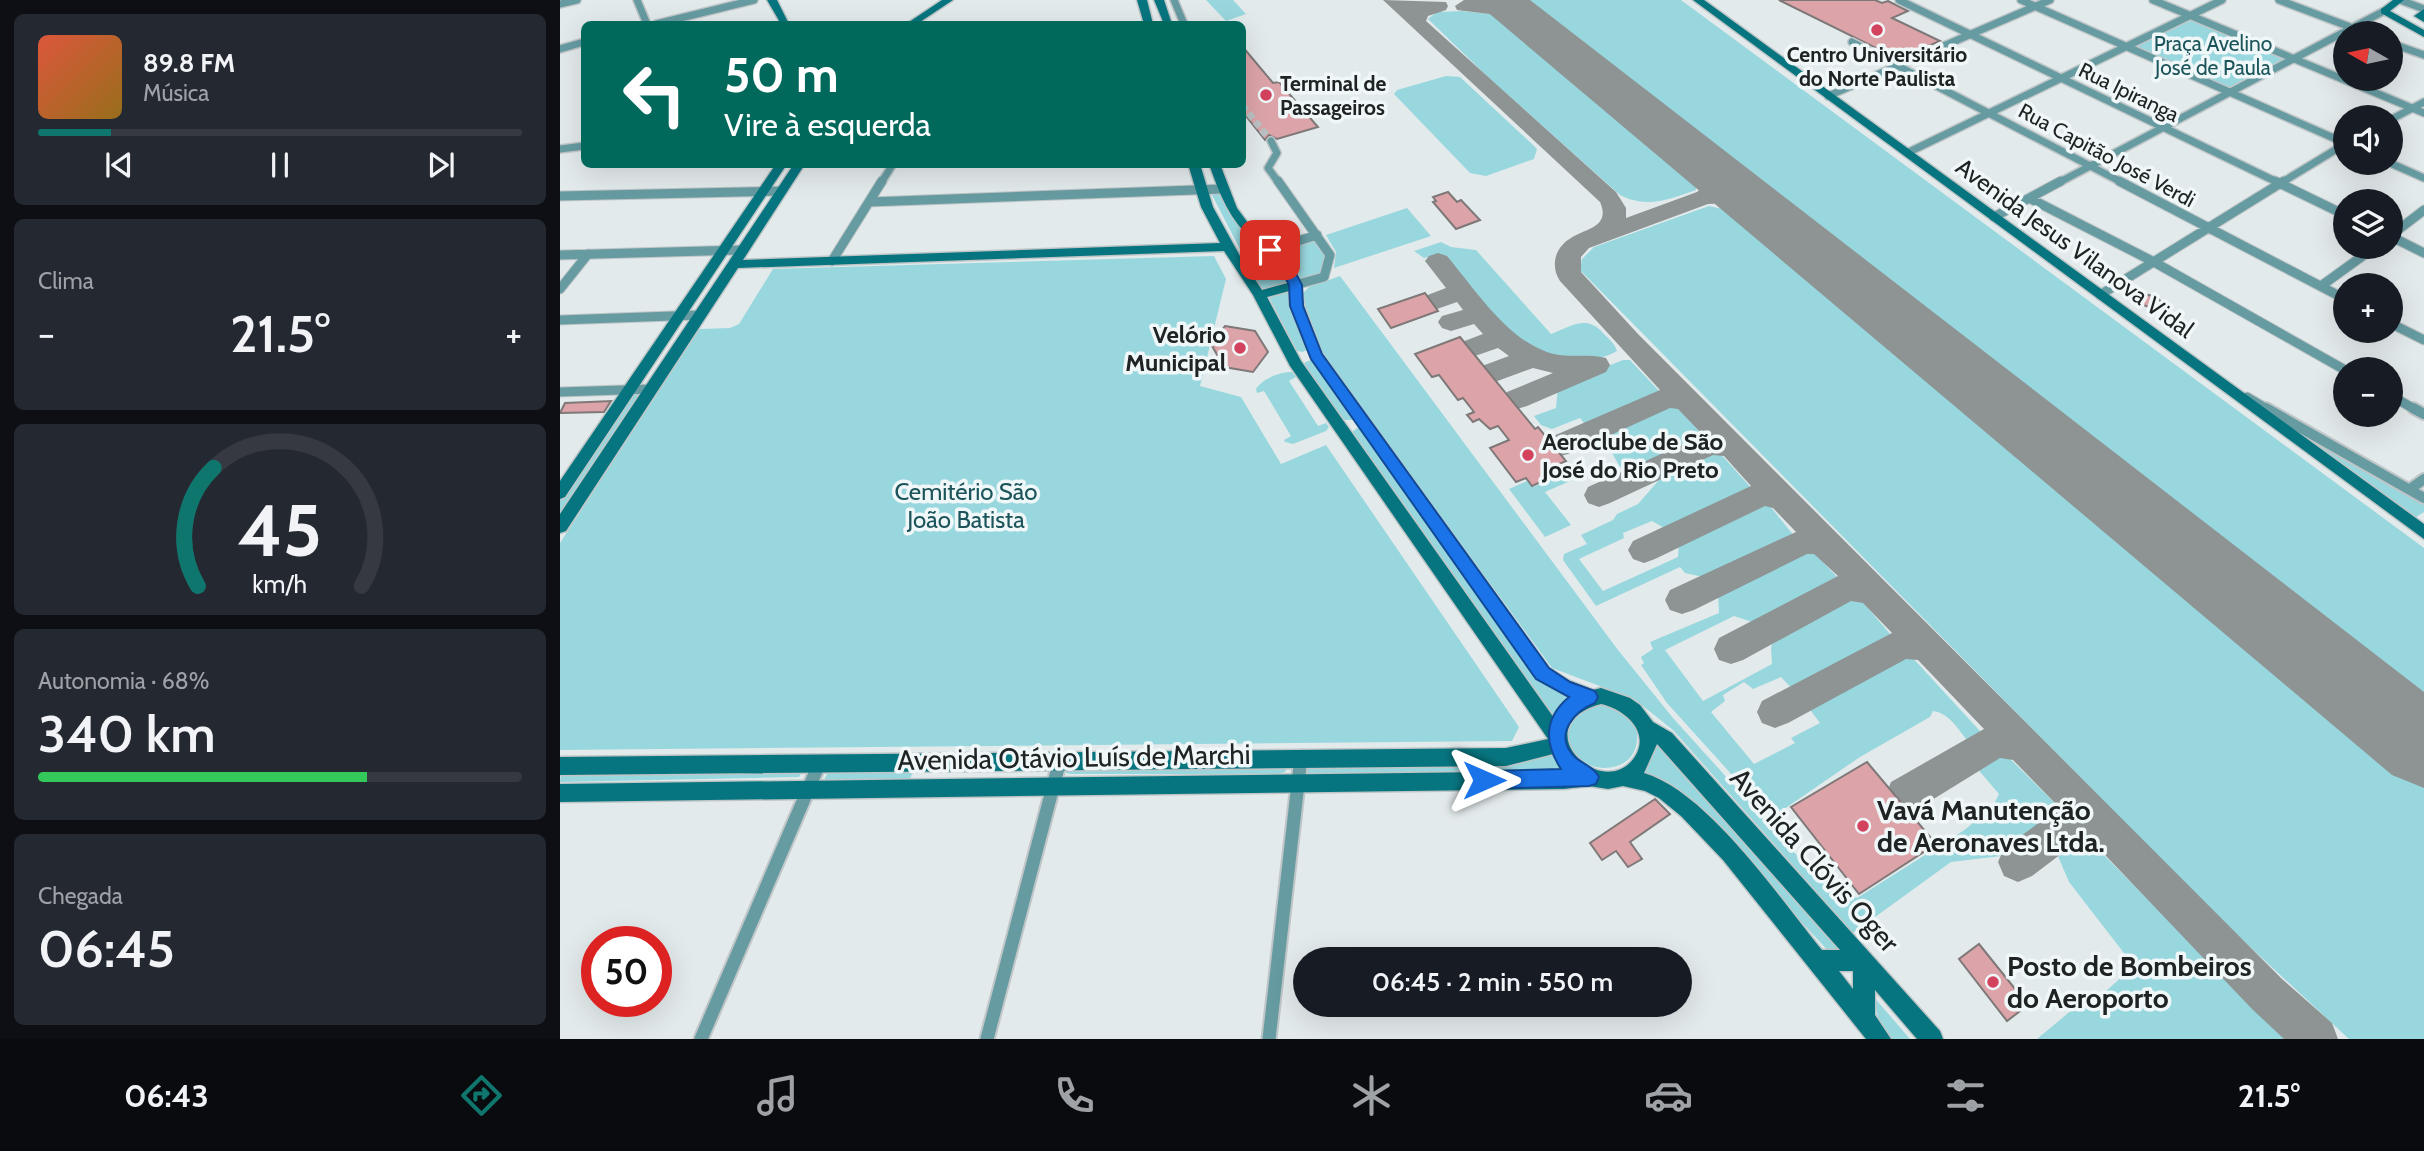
<!DOCTYPE html>
<html lang="pt">
<head>
<meta charset="utf-8">
<style>
  body { margin:0; font-family:Cabin,sans-serif; background:#242831; color:#f1f3f6; height:100vh; display:flex; flex-direction:column; font-size:26px; white-space:nowrap }
  * { box-sizing:border-box; margin:0 }
  p { font-size:23px; color:#9ea1a6 }
  .icon { flex:none; width:38px; height:38px; fill:none; stroke:currentColor; stroke-width:2; stroke-linecap:round; stroke-linejoin:round }
  .map { position:relative; flex:1; overflow:hidden }
  .sheet { display:flex; flex-direction:column; gap:14px; padding:14px; background:#0d0f14; width:560px }
  .sheet>* { flex:none }
  .hud { position:absolute; left:21px; top:21px; width:665px; height:147px; border-radius:10px; box-shadow:0 7px 28px #0002; background:#00695c; color:#fff; overflow:hidden }
  .needle { width:46px; rotate:279deg }
  .fabs { position:absolute; left:1773px; top:21px; display:grid; gap:14px }
  .fabs a { display:grid; place-items:center; width:70px; height:70px; border-radius:50%; background:#171b24; box-shadow:0 7px 28px #0002; font-size:35px }
  .speed { position:absolute; left:21px; top:926px; display:flex; gap:14px; font-size:35px; font-weight:700; text-align:center }
  .speed>* { display:grid; place-content:center; width:91px; height:91px; border-radius:50%; background:#171b24; box-shadow:0 7px 28px #0002; line-height:1 }
  .speed .limit { border:10px solid #d22; background:#fff; color:#111 }
  .pin { position:absolute; display:grid; place-items:center; width:60px; height:60px; color:#fff; margin:-30px; border-radius:14px; box-shadow:0 4px 10px #0006 }
  .me { position:absolute; width:77px; margin:-38px; rotate:90deg; stroke-linejoin:round; filter:drop-shadow(0 0 5px #0008) }
  .turn { display:flex; align-items:center; gap:24px; height:147px; padding:0 28px; font-size:32px }
  .turn .icon { width:91px; height:91px; stroke-width:2.5 }
  .turn b { display:block; font-size:49px; line-height:60px }
  .big { font-size:52px; font-weight:600; line-height:1.1 }
  .sheet .widget { flex:1; display:flex; flex-direction:column; justify-content:center; gap:10px; min-width:0; padding:0 24px; border-radius:10px; background:#242831 }
  .sheet .dial { align-items:center; gap:0 }
  .dial svg { height:182px; overflow:visible; fill:none; stroke:#363941; stroke-width:7; stroke-linecap:round; text-anchor:middle }
  .dial text { fill:#f1f3f6; stroke:none }
  .song { display:flex; align-items:center; gap:21px }
  .cover { width:84px; height:84px; border-radius:10px; background:linear-gradient(135deg,hsl(10 70% 55%),hsl(40 70% 35%)) }
  .played { height:7px; border-radius:4px; background:linear-gradient(90deg,#0f766e 15%,#363941 15%) }
  .keys { display:flex; justify-content:space-around; direction:ltr }
  .heat { display:flex; justify-content:space-between; align-items:center; font-size:38px; direction:ltr }
  .charge { height:10px; border-radius:5px; background:linear-gradient(90deg,#34c759 68%,#363941 0) }
  .trip { position:absolute; left:733px; top:947px; width:399px; height:70px; border-radius:35px; background:#171b24; box-shadow:0 7px 28px #0002; font-weight:600; line-height:70px; text-align:center }
  .dock { display:flex; height:112px; justify-content:space-around; align-items:center; background:#090b0e; color:#9ea1a6 }
  .dock .icon { width:49px; height:49px }
  .dock .selected { color:#0f766e }
  .dock b { font-size:32px; color:#f1f3f6 }
  main { display:flex; flex:1; min-height:0 }
  .map>svg:first-child { display:block }
  .green { fill:#99d7de }
  .lines { fill:none; stroke-linecap:round; stroke-linejoin:round }
  .taxiway { fill:#8e9494; fill-rule:evenodd }
  .runway { fill:#8e9494; fill-rule:evenodd }
  .building { fill:#dca4a8; stroke:#7e7878; stroke-width:2 }
  .street-tunnel { stroke:#bcc2c3; stroke-width:7; stroke-dasharray:7 3.5; stroke-linecap:butt }
  .street-far3-casing { stroke:#c0c6c7; stroke-width:10 }
  .street-far2-casing { stroke:#c0c6c7; stroke-width:11 }
  .street-far1-casing { stroke:#c0c6c7; stroke-width:14 }
  .street-casing { stroke:#c0c6c7; stroke-width:17 }
  .secondary-casing { stroke:#c0c6c7; stroke-width:3 }
  .street-far3 { stroke:#669ba2; stroke-width:7 }
  .street-far2 { stroke:#669ba2; stroke-width:9 }
  .street-far1 { stroke:#669ba2; stroke-width:10 }
  .street { stroke:#669ba2; stroke-width:13 }
  .secondary { fill:#07757f; fill-rule:evenodd }
  .route { fill:#1a73e8; stroke:#114b97; stroke-width:2 }
  .poi-dot { fill:#d3435d; stroke:#f0f7f8; stroke-width:2.5 }
  .labels { text-anchor:middle; dominant-baseline:central; stroke-width:7; stroke-linejoin:round; paint-order:stroke }
  .far-park-label { font-size:21px; fill:#1b545a; stroke:#f0f7f8 }
  .far-poi-label { font-size:21px; font-weight:bold; fill:#202323; stroke:#f0f7f8 }
  .far-street-label { font-size:21px; fill:#202323; stroke:#f0f7f8 }
  .street-label { font-size:24px; fill:#202323; stroke:#f0f7f8 }
  .poi-label { font-size:24px; font-weight:bold; fill:#202323; stroke:#f0f7f8; text-anchor:end }
  .park-label { font-size:24px; fill:#1b545a; stroke:#f0f7f8 }
  .near-street-label { font-size:28px; fill:#202323; stroke:#f0f7f8 }
  .near-poi-label { font-size:28px; font-weight:bold; fill:#202323; stroke:#f0f7f8; text-anchor:start }
</style>
</head>
<body>
<main>
<section class="sheet">
<div class="widget">
<div class="song"><i class="cover"></i><div><b>89.8 FM</b><p>Música</p></div></div>
<div class="played"></div>
<div class="keys"><svg class="icon" aria-label="previous" viewBox="0 0 24 24"><path d="M18 5L8 12l10 7zM5 5v14"/></svg><svg class="icon" aria-label="pause" viewBox="0 0 24 24"><path d="M8 5v14M16 5v14"/></svg><svg class="icon" aria-label="next" viewBox="0 0 24 24"><path d="M6 5l10 7-10 7zM19 5v14"/></svg></div>
</div>
<div class="widget"><p>Clima</p>
<div class="heat"><a>−</a><b class="big">21.5°</b><a>+</a></div>
</div>
<div class="widget dial"><svg viewBox="0 0 100 80">
<path d="M14 69A42 42 0 1 1 86 69"/>
<path d="M14 69A42 42 0 0 1 21 17" stroke="#0f766e"/>
<text x="50" y="56" font-size="32" font-weight="700">45</text>
<text x="50" y="72" font-size="11">km/h</text>
</svg></div>
<div class="widget"><p>Autonomia · 68%</p><b class="big">340 km</b><div class="charge"></div></div>
<div class="widget"><p>Chegada</p><b class="big">06:45</b></div>
</section>
<div class="map">
<svg width="1864" height="1039" viewBox="0 0 1864 1039">
  <rect width="100%" height="100%" fill="#e3eaeb"/>
  <path class="green" d="M646,0H673L686,14L666,21Z
    M962,0H1121L1864,548V712L1089,103Z
    M902,11L929,14L945,20L1136,179V190C1110,199 1087,209 1060,195L929,78L868,19L877,12Z
    M1632,19L1725,58L1666,89L1573,47Z
    M886,76L900,77L973,145L977,149L974,159L926,176L910,173L834,94L837,90Z
    M659,193L674,219L699,245L698,251L683,255L652,195Z
    M1149,206L1176,212L1864,775V1039H1789L1658,917L1020,270L1022,259L1034,247Z
    M847,208L871,236L774,268L776,252L766,235Z
    M756,239L765,252L761,274L740,280L734,261L725,249Z
    M881,242L891,247L916,250L991,334C1011,327 1026,314 1043,333C1049,339 1055,344 1057,351C1027,368 978,363 951,340C927,319 900,280 877,255L864,258L854,251Z
    M707,255L719,265L728,284L702,291L683,262Z
    M654,256L666,279L640,386L681,397L721,464L766,445L959,727L952,741L0,750V543L139,329L170,328L179,324L213,269Z
    M780,276L1058,650L1113,718L1262,883L1271,878L1297,898L1403,831L1432,808L1439,794L1415,766L1435,752H1443L1498,806L1499,814L1488,828L1450,855L1391,862L1293,933L1113,730L1074,699L992,668L771,367C758,344 744,320 743,293L749,287Z
    M724,291L729,292L736,325L748,349L743,352L737,351L709,297Z
    M755,358L792,415V420H785L780,417L744,363Z
    M1063,360H1070L1100,392V396L1027,427L1020,418L992,429L981,425L974,416L996,408L998,386Z
    M732,372L736,377L729,381L758,426L766,423L769,427L766,431L733,444L725,442L724,440L731,436L704,391L697,393L696,389C703,378 720,372 732,372Z
    M74,394L80,395L0,515V500Z
    M1105,404C1121,405 1134,426 1145,438L1144,443L1099,463L1060,467L1052,453L1033,436Z
    M797,428L802,429L984,678L1017,696L991,715L792,432Z
    M1745,437L1864,505V512L1853,519Z
    M1152,450L1158,451L1193,490L1190,495L1111,532L1092,521L1063,533L1064,538L1019,559L1043,591L1118,557L1119,541L1200,502L1210,506L1235,537L1148,578L1125,573L1120,567L1036,606L1003,560L1004,554L1027,544L1021,535L1053,520L1057,514L1078,504L1106,472Z
    M1006,464L1017,478L985,492L1011,525L985,537L949,489L967,481L973,487L997,477L992,470Z
    M1244,548H1250L1278,578L1277,586L1205,623H1195L1174,616L1105,650L1143,701L1212,664L1211,648L1215,634L1286,596L1301,600L1330,634L1332,639L1328,643L1235,692L1221,677L1193,689L1184,682L1163,695L1165,701L1151,712L1194,764L1235,743L1231,738L1260,723L1248,707L1256,699L1341,654L1351,656L1420,731L1418,736L1407,740C1397,728 1389,713 1373,711L1370,717L1300,757L1211,818L1107,703L1081,665L1084,663L1081,657L1093,649L1090,642L1159,613L1158,590Z
    M1044,701L1074,719C1098,793 977,777 1013,711Z
    M1094,739L1284,954L1273,956L1129,801L1107,783L1079,770Z
    M992,753L1006,773L745,776V766Z
    M245,767L239,777L0,782L1,774Z
    M727,767L725,772L717,774H511L506,773L505,770Z
    M269,770L354,771L349,780L269,781L264,780Z
    M1515,834L1523,835L1529,840L1726,1039H1477L1519,1004L1528,1007L1574,966L1509,882L1494,847Z
    M1313,996L1350,1039H1331L1320,1026Z"/>
  <g class="lines">
    <path class="taxiway" d="M823,0L886,2L888,6L886,10L868,16L866,21L1056,192L1066,208V218L1137,192L1145,185L1140,172L1143,167H1159L1169,186L1166,189C1178,189 1197,195 1204,205L1200,210L1192,212L1168,203L1148,204L1029,248L1021,257V272L1078,334L1722,979L1772,1023L1778,1039H1724L1692,1009L1526,835L1472,876L1458,882L1444,876L1438,862L1444,848L1494,812V802L1453,760L1440,758L1359,808L1345,813L1331,808L1326,795L1331,782L1424,729L1358,660L1346,659L1228,723L1215,728L1202,723L1197,712L1202,701L1332,633L1303,603L1291,601L1183,660L1171,664L1159,660L1154,649L1159,638L1278,576L1254,554H1247L1134,610L1122,614L1110,610L1105,600L1110,590L1236,532L1213,508L1205,506L1095,559L1084,563L1073,559L1068,550L1073,541L1191,486L1164,456L1153,455L1050,503L1039,507L1028,503L1024,495L1028,487L1143,435L1118,409L1110,408L1011,453L1001,456L991,453L986,445L991,437L1100,390L1000,281C990,266 995,247 1011,238C1026,228 1051,227 1040,202Z
      M904,0H933L931,3C946,5 966,10 976,21L966,27L937,15L897,10L895,6Z
      M878,253L887,256C914,288 946,338 987,352C1006,359 1026,353 1046,358L1050,365L1046,372L967,406L957,409L947,406L943,399L947,392L993,373L973,368L932,383L922,380L918,373L922,366L949,356L938,348L912,357L902,354L898,348L902,342L923,334L914,324L891,331L882,328L878,322L882,316L903,310L897,302L874,310L865,308L861,302L865,296L886,288L865,261L869,256Z"/>
    <path class="runway" d="M918,0H970L1864,692V788L1832,775L925,10Z"/>
  </g>
  <path class="building" d="M1219,0H1315L1322,3L1328,1L1348,11L1332,18L1380,41L1338,59Z
    M682,46L713,83L719,82L758,127L717,139L709,135L705,140L682,111Z
    M888,192L897,202L901,200L920,220L896,229L873,202L876,201L873,197Z
    M865,293L878,311L831,328L818,309Z
    M1584,294L1597,297L1604,306L1591,308L1581,304L1577,297Z
    M665,326L695,331L708,352L693,372L664,367L651,344Z
    M900,337L975,429L978,427L1006,461L988,469L994,476L972,486L966,478L956,482L930,448L949,440L938,426L930,429L919,419L913,422L907,415L914,412L903,398L898,400L879,375L872,377L855,354Z
    M51,401L44,412L0,413L5,403Z
    M1307,762L1376,844L1299,894L1231,807Z
    M1095,799L1110,814L1070,842L1082,859L1068,867L1056,851L1042,860L1030,843Z
    M1419,944L1468,1005L1447,1021L1399,959Z"/>
  <g class="lines">
    <path class="street-tunnel" d="M682,105L711,141"/>
    <defs>
      <path id="street-far3" d="M77,0L87,24
        M614,0L624,24
        M1339,0L1719,183
        M1461,0L1785,143
        M1593,0L1864,113
        M1719,0L1806,33
        M1840,0L1864,9
        M0,4L17,0
        M96,24L194,0
        M1292,42L1563,183
        M1830,43L1864,55
        M0,49L24,42
        M1268,96L1490,0
        M1830,120L1864,102
        M711,141L717,153L708,168L719,183
        M0,149L24,146
        M1347,153L1662,0
        M1830,163L1864,178
        M321,183L333,164
        M1498,183L1824,11
        M1721,183L1785,144"/>
      <path id="street-far2" d="M718,181L770,255L764,277L735,285
        M1559,181L1785,299
        M1715,181L1785,215
        M0,196L222,191
        M1471,199L1594,262L1785,370
        M309,202L662,189
        M1434,217L1501,181
        M1830,236L1864,210
        M1830,236L1864,253
        M710,250L757,235
        M0,255L181,250
        M272,261L322,181
        M1761,286L1815,247
        M0,289L28,254
        M1540,295L1724,181
        M0,320L140,315
        M1830,323L1864,340
        M0,392L92,389
        M1830,395L1856,410
        M1687,397L1709,410"/>
      <path id="street-far1" d="M1706,408L1864,498
        M1853,408L1864,414
        M1850,489L1864,479"/>
      <path id="street" d="M141,1039L260,762
        M427,1039L500,760
        M709,1039L741,757"/>
      <path id="secondary" d="M207,0H217L229,24H221Z
        M382,0H393L357,24H346Z
        M577,0H587L593,24H584Z
        M594,0H604L612,24H604Z
        M1133,0H1144L1864,524V539Z
        M1833,0H1844L1830,11L1864,30V37L1821,13V9Z
        M1864,9V22L1854,16Z
        M216,164H227L5,497L0,499V481Z
        M234,164H245L183,260L660,243L641,207L628,164H640L653,207L680,256L701,249C671,222 662,201 649,164H660L677,208L691,227L730,263L741,285L744,306L762,354L989,668L1010,681L1033,690L1041,688L1070,698L1080,705L1093,722L1112,733L1380,1031L1383,1039H1357L1315,990V1015L1331,1039H1306L1163,860L1121,816L1099,798L1085,791L1063,786L1048,789L1029,786L1004,789L0,802V784L1004,771L993,754L946,766L0,775V757L946,748L988,739L730,366L693,295L664,251L178,268L6,531L0,533V514ZM708,255L719,265L728,283L702,290L684,263ZM729,291L730,306L751,358L977,678L1011,698L1000,706L994,718L741,361L707,297ZM1041,704C1064,709 1092,732 1074,758C1041,803 963,725 1041,704ZM1097,744L1280,950H1262C1220,899 1148,792 1084,773ZM1279,971H1293V989Z"/>
    </defs>
    <use href="#street-far3" class="street-far3-casing"/>
    <use href="#street-far2" class="street-far2-casing"/>
    <use href="#street-far1" class="street-far1-casing"/>
    <use href="#street" class="street-casing"/>
    <use href="#secondary" class="secondary-casing"/>
    <use href="#street-far3" class="street-far3"/>
    <use href="#street-far2" class="street-far2"/>
    <use href="#street-far1" class="street-far1"/>
    <use href="#street" class="street"/>
    <use href="#secondary" class="secondary"/>
  </g>
  <path class="route" d="M710,246L729,260L742,285L743,306L762,354L989,668L1010,682L1035,691L1038,697L1035,703C1015,711 994,733 1013,755C1021,764 1034,766 1039,777L1036,784L1029,786L924,789L917,787L915,780L917,774L924,771L1001,769C984,743 984,718 1009,697L976,679L751,359L730,306L729,285L719,265L704,250Z"/>
  <g class="poi-dot">
    <circle cx="1317" cy="30" r="7"/>
    <circle cx="706" cy="95" r="7"/>
    <circle cx="680" cy="348" r="7"/>
    <circle cx="968" cy="455" r="7"/>
    <circle cx="1303" cy="826" r="7"/>
    <circle cx="1433" cy="982" r="7"/>
  </g>
  <g class="labels">
    <g class="far-park-label">
      <text x="1653" y="43">Praça Avelino<tspan x="1653" dy="24">José de Paula</tspan></text>
    </g>
    <g class="far-poi-label">
      <text x="1317" y="54">Centro Universitário<tspan x="1317" dy="24">do Norte Paulista</tspan></text>
      <text x="720" y="83" text-anchor="start">Terminal de<tspan x="720" dy="24">Passageiros</tspan></text>
    </g>
    <g class="far-street-label">
      <text transform="translate(1569 92) rotate(26)">Rua Ipiranga</text>
      <text transform="translate(1547 155) rotate(28)">Rua Capitão José Verdi</text>
    </g>
    <g class="street-label">
      <text transform="translate(1515 248) rotate(36)">Avenida Jesus Vilanova Vidal</text>
    </g>
    <g class="poi-label">
      <text x="666" y="334">Velório<tspan x="666" dy="28">Municipal</tspan></text>
      <text x="982" y="441" text-anchor="start">Aeroclube de São<tspan x="982" dy="28">José do Rio Preto</tspan></text>
    </g>
    <g class="park-label">
      <text x="406" y="491">Cemitério São<tspan x="406" dy="28">João Batista</tspan></text>
    </g>
    <g class="near-street-label">
      <text transform="translate(514 757) rotate(-1)">Avenida Otávio Luís de Marchi</text>
      <text transform="translate(1255 860) rotate(48)">Avenida Clóvis Oger</text>
    </g>
    <g class="near-poi-label">
      <text x="1317" y="810">Vavá Manutenção<tspan x="1317" dy="32">de Aeronaves Ltda.</tspan></text>
      <text x="1447" y="966">Posto de Bombeiros<tspan x="1447" dy="32">do Aeroporto</tspan></text>
    </g>
  </g>
</svg>
<div class="fabs">
<a><svg class="needle" viewBox="-14 -14 28 28"><path d="M0-13l5 13h-10z" fill="#e53935"/><path d="M0 13l5-13h-10z" fill="#9ea1a6"/></svg></a>
<a><svg class="icon" aria-label="sound" viewBox="0 0 24 24"><path d="M4 9h4l5-4v14l-5-4H4zM17 9q2 3 0 6"/></svg></a>
<a><svg class="icon" aria-label="layers" viewBox="0 0 24 24"><path d="M12 4l9 5-9 5-9-5zM3 14l9 5 9-5"/></svg></a>
<a>+</a>
<a>−</a>
</div>
<div class="speed"><div class="limit">50</div></div>
<div class="pin" style="left:710px;top:250px;background:#d93025"><svg class="icon" aria-label="arrive" viewBox="0 0 24 24"><path d="M6 21V4h12l-3 4 3 4H6"/></svg></div>
<svg class="me" style="left:924px;top:780px" viewBox="-20 -20 40 40"><path d="M0-17L14 15 0 8-14 15z" fill="#1a73e8" stroke="#fff" stroke-width="4"/></svg>
<div class="trip">06:45 · 2 min · 550 m</div>
<div class="hud">
<div class="turn"><svg class="icon" aria-label="left" viewBox="0 0 24 24"><path d="M17 20v-9H6M10 6l-5 5 5 5"/></svg><div><b>50 m</b>Vire à esquerda</div></div>
</div>
</div>
</main>
<nav class="dock">
<b>06:43</b>
<svg class="icon selected" aria-label="directions" viewBox="0 0 24 24"><path d="M12 3l9 9-9 9-9-9zM9 14v-3h6M13 9l2 2-2 2"/></svg>
<svg class="icon" aria-label="music" viewBox="0 0 24 24"><path d="M9 18V5l10-2v13"/><circle cx="6" cy="18" r="3"/><circle cx="16" cy="16" r="3"/></svg>
<svg class="icon" aria-label="phone" viewBox="0 0 24 24"><path d="M5 4h4l2 5-3 2q2 4 5 5l2-3 5 2v4C11 20 4 13 5 4z"/></svg>
<svg class="icon" aria-label="climate" viewBox="0 0 24 24"><path d="M12 3v18M4 7l16 10M4 17L20 7"/></svg>
<svg class="icon" aria-label="car" viewBox="0 0 24 24"><path d="M5 17H2v-5l4-1 3-4h7l3 4 3 1v5h-3M9 17h6M6 11h13"/><circle cx="7" cy="17" r="2"/><circle cx="17" cy="17" r="2"/></svg>
<svg class="icon" aria-label="filters" viewBox="0 0 24 24"><path d="M4 7h16M4 17h16"/><circle cx="9" cy="7" r="2"/><circle cx="15" cy="17" r="2"/></svg>
<b>21.5°</b>
</nav>
</body>
</html>
